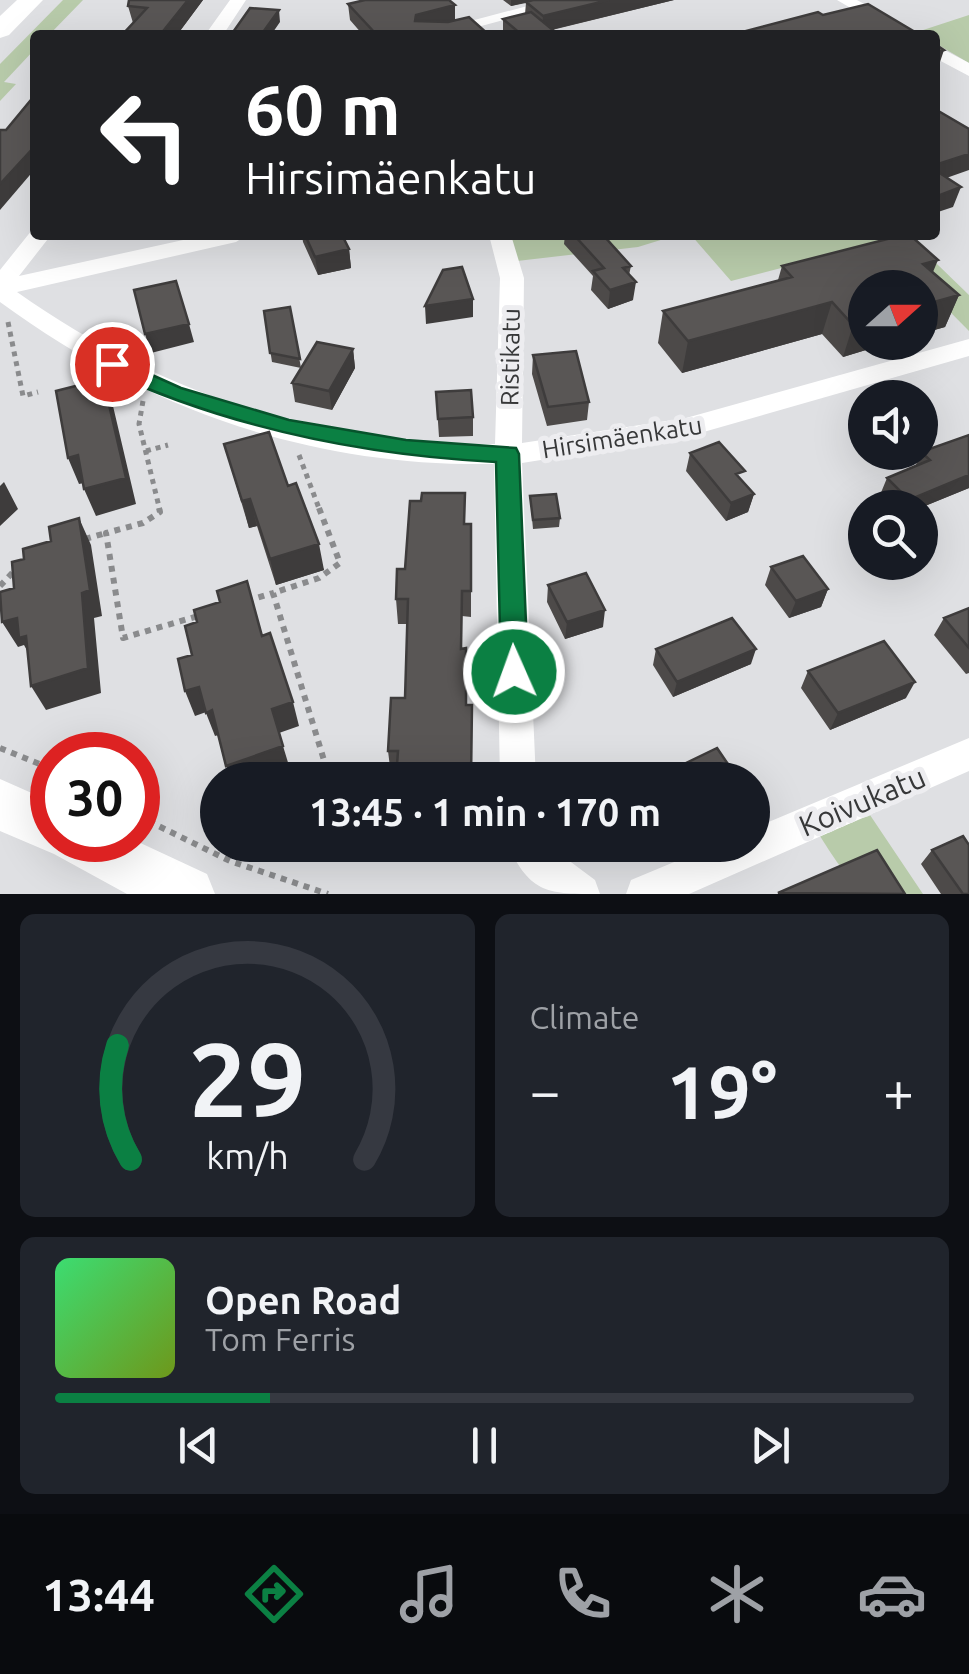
<!DOCTYPE html>
<html lang="en">
<head>
<meta charset="utf-8">
<style>
  body { margin:0; font-family:Ubuntu,sans-serif; background:#20242c; color:#f1f3f6; height:100vh; display:flex; flex-direction:column; font-size:38px; white-space:nowrap }
  * { box-sizing:border-box; margin:0 }
  p { font-size:32px; color:#9ea1a6 }
  .icon { flex:none; width:55px; height:55px; fill:none; stroke:currentColor; stroke-width:2; stroke-linecap:round; stroke-linejoin:round }
  .map { position:relative; height:894px; overflow:hidden }
  .panel { display:flex; flex-direction:column; gap:20px; padding:20px; background:#0d0f14; flex:1 }
  .panel>* { flex:none }
  .guide { position:absolute; left:30px; top:30px; width:910px; height:210px; border-radius:10px; box-shadow:0 10px 40px #0002; background:#202124; color:#fff; overflow:hidden }
  .needle { width:65px; rotate:69deg }
  .fabs { position:absolute; left:848px; top:270px; display:grid; gap:20px }
  .fabs a { display:grid; place-items:center; width:90px; height:90px; border-radius:50%; background:#171b24; box-shadow:0 10px 40px #0002; font-size:50px }
  .speed { position:absolute; left:30px; top:732px; display:flex; gap:20px; font-size:50px; font-weight:700; text-align:center }
  .speed>* { display:grid; place-content:center; width:130px; height:130px; border-radius:50%; background:#171b24; box-shadow:0 10px 40px #0002; line-height:1 }
  .speed .limit { border:15px solid #d22; background:#fff; color:#111 }
  .pin { position:absolute; display:grid; place-items:center; width:85px; height:85px; color:#fff; margin:-42px; border:5px solid #fff; border-radius:50%; box-shadow:0 2px 10px #0007 }
  .me { position:absolute; width:110px; margin:-55px; rotate:358deg; stroke-linejoin:round; filter:drop-shadow(0 0 8px #0008) }
  .turn { display:flex; align-items:center; gap:35px; height:210px; padding:0 50px; font-size:45px }
  .turn .icon { width:130px; height:130px; stroke-width:2.5 }
  .turn b { display:block; font-size:70px; line-height:85px }
  .big { font-size:75px; font-weight:700; line-height:1.1 }
  .panel .widget { flex:1; display:flex; flex-direction:column; justify-content:center; gap:15px; min-width:0; padding:0 35px; border-radius:15px; background:#20242c }
  .panel .dial { align-items:center; gap:0 }
  .dial svg { height:260px; overflow:visible; fill:none; stroke:#363941; stroke-width:7; stroke-linecap:round; text-anchor:middle }
  .dial text { fill:#f1f3f6; stroke:none }
  .song { display:flex; align-items:center; gap:30px }
  .cover { width:120px; height:120px; border-radius:15px; background:linear-gradient(135deg,hsl(140 70% 55%),hsl(80 70% 35%)) }
  .played { height:10px; border-radius:5px; background:linear-gradient(90deg,#0b8043 25%,#363941 25%) }
  .keys { display:flex; justify-content:space-around; direction:ltr }
  .heat { display:flex; justify-content:space-between; align-items:center; font-size:55px; direction:ltr }
  .panel .tiles { flex:1; display:grid; gap:20px; grid-template-columns:1fr 1fr }
  .widget:last-child { grid-column:span 2 }
  .trip { position:absolute; left:200px; top:762px; width:570px; height:100px; border-radius:50px; background:#171b24; box-shadow:0 10px 40px #0002; font-weight:700; line-height:100px; text-align:center }
  .dock { display:flex; height:160px; justify-content:space-around; align-items:center; background:#090b0e; color:#9ea1a6 }
  .dock .icon { width:70px; height:70px }
  .dock .current { color:#0b8043 }
  .dock b { font-size:45px; color:#f1f3f6 }
  .map>svg:first-child { display:block }
  .green { fill:#b8cbaa }
  .lines { fill:none; stroke-linecap:round; stroke-linejoin:round }
  .path-far1 { stroke:#8a8b8d; stroke-width:5; stroke-dasharray:5 5; stroke-linecap:butt }
  .path { stroke:#8a8b8d; stroke-width:6; stroke-dasharray:6 6; stroke-linecap:butt }
  .minor { fill:#fff; fill-rule:evenodd }
  .secondary { fill:#fff; fill-rule:evenodd }
  .wall { fill:#4d4a49 }
  .shaded-wall { fill:#3e3c3c }
  .building { fill:#595655; stroke:#3e3c3c; stroke-width:2.5 }
  .route { fill:#0b8043; stroke:#07532c; stroke-width:2.5 }
  .labels { text-anchor:middle; dominant-baseline:central; stroke-width:10; stroke-linejoin:round; paint-order:stroke }
  .street-label { font-size:25px; fill:#373839; stroke:#ededf0 }
  .near-street-label { font-size:30px; fill:#373839; stroke:#ededf0 }
</style>
</head>
<body>
<div class="map">
<svg width="969" height="894" viewBox="0 0 969 894">
  <rect width="100%" height="100%" fill="#dfe0e3"/>
  <path class="green" d="M63,0H83L49,35H35V49L4,82L16,84L0,101V64Z
    M969,15V63L935,43V35L917,32Z
    M677,235L638,247L517,261L510,236Z
    M691,235H907L969,295V331L881,242L731,281Z
    M870,815L923,894C859,894 854,890 820,836Z"/>
  <g class="lines">
    <path class="path-far1" d="M8,322L23,396L38,392
      M143,401L139,424L160,511
      M146,451L168,445
      M299,455L320,511"/>
    <path class="path" d="M159,508L160,512L143,523L106,533L123,638L198,616
      M319,508L340,563L319,578L273,593L330,780
      M85,539L106,533
      M0,586L16,569
      M247,601L273,593
      M0,748L52,769
      M138,816L230,861L328,894
      M408,845L434,856"/>
    <path class="minor" d="M230,0H246L223,35H205Z
      M550,0H578L448,35H418Z
      M837,0H857L919,35H897Z
      M935,45L969,63V76L935,58Z
      M32,230L35,235H51L19,276L206,235H247L236,242L17,292C162,394 315,446 495,444L500,278L489,235H511L524,278L522,443L686,418L969,339V356L686,437L522,463L536,780H500L494,464C311,467 147,410 0,302V270Z
      M969,738V771L689,894H626L631,880L715,845H752V829Z
      M508,845H548L595,880L600,894C549,894 530,894 508,845Z"/>
    <path class="secondary" d="M17,0H43L9,35L0,38V16Z
      M0,779L52,802V840H134L207,874L215,894H127L54,854L0,831Z"/>
  </g>
  <path class="wall" d="M129,0H203L177,35L133,23L128,6Z
    M503,0H674L552,30L559,35H503V19L525,14L526,3L511,6Z
    M348,4L455,20L489,35H363L350,20Z
    M302,235H342L349,249L351,268L318,275L303,242Z
    M565,235H603L631,266L629,275L633,300L608,309L591,290L593,276L564,244Z
    M782,266L933,272L959,295L945,327L920,334V288L865,342H892L843,357L822,334L682,373L658,343L663,311L778,280Z
    M290,307L301,368L353,349L355,368L332,410L295,402L292,383L301,368L272,362L264,311Z
    M533,355L589,402L587,420L547,426L532,374Z
    M436,392L473,417V436L439,437Z
    M969,435V488L920,508H893L880,495L887,478L915,467L921,452Z
    M224,444L288,486L324,570L276,585L257,526L249,528Z
    M690,453L742,480L754,494L748,512L726,521L686,471Z
    M530,496L560,518L559,527L533,529Z
    M465,524H471V617L462,616V649L472,780H397V774L391,775L388,751L405,698L408,624H398L396,599L405,569Z
    M771,567L828,589L821,607L789,618L765,585Z
    M548,585L603,627L565,639L547,602Z
    M969,608V673L966,674L934,635L944,618Z
    M656,649L751,664L673,697L653,665Z
    M808,671L906,698L830,730L801,688Z
    M682,765L734,773L732,780H684L679,773Z
    M932,850L969,894H941L921,864Z"/>
  <path class="shaded-wall" d="M188,0H203L177,35H160Z
    M511,0H535L511,6Z
    M609,0H674L542,32L543,16Z
    M455,5V21L417,31L415,21L416,15Z
    M279,10L280,22L271,35H261Z
    M944,50L938,68L935,69V53Z
    M34,146L35,169L0,210V184Z
    M969,154V170L935,182V165Z
    M961,187L953,207L935,213V197Z
    M349,249L351,268L318,275L315,257Z
    M938,260L925,291L923,264Z
    M636,282L633,300L608,309L610,290Z
    M959,295L945,327L920,334V306Z
    M473,299V317L426,324L425,306Z
    M832,302L822,334L682,373L688,341Z
    M865,322V342H892L843,357L853,325Z
    M189,324L194,342L151,353L145,334Z
    M353,349L355,368L332,410L329,391Z
    M103,379L113,406L136,504L96,516L84,489Z
    M78,455L89,482L79,484L68,458Z
    M969,475V488L920,508H905L909,500Z
    M4,482L18,509L0,526V486Z
    M754,494L748,512L726,521L731,503Z
    M250,499L257,526L249,528L242,501Z
    M79,518L91,545L102,616L94,618L101,693L46,710L31,686L82,593Z
    M319,544L324,570L276,585L270,559Z
    M828,589L821,607L789,618L796,601Z
    M605,610L603,627L565,639L567,622Z
    M17,618L32,643L34,663L24,645L18,647L2,622Z
    M756,649L751,664L673,697L677,682Z
    M915,682L906,698L830,730L838,713Z
    M199,687L209,711L195,716L185,691Z
    M293,702L299,726L279,733L272,709Z
    M212,710L222,734L215,736L206,713Z
    M283,746L290,769L260,780H232L226,766Z"/>
  <path class="building" d="M129,0H188L160,35H122L147,8L128,6Z
    M365,0H449L455,5L416,15L415,21L448,22L469,17L489,35H377L348,4Z
    M533,0H609L543,16L526,2Z
    M868,4L920,35H731L818,12L823,15Z
    M250,8L279,10L261,35H231Z
    M531,12L559,35H522L503,19Z
    M935,44L944,50L935,53Z
    M35,95V146L0,184V130H6Z
    M935,109L969,129V154L935,165Z
    M935,170L961,187L935,197Z
    M305,235H342L349,249L315,257Z
    M574,235H603L631,266L623,268L636,282L610,290L593,271L604,268Z
    M903,235H910L938,260L923,264L959,295L920,306V288H865V322L853,325L832,302L688,341L663,311L792,277L782,266Z
    M462,267L473,299L425,306L443,270Z
    M176,281L189,324L145,334L134,290Z
    M290,307L300,359L270,353L264,311Z
    M317,342L353,349L329,391L292,383Z
    M576,351L589,402L548,407L533,355Z
    M103,379L126,478L84,489L78,455L68,458L56,391Z
    M471,390L473,417L438,419L436,392Z
    M269,432L288,486L296,483L319,544L270,559L250,499L242,501L224,444Z
    M969,435V475L909,500L887,478L930,460L921,452Z
    M719,442L745,471L736,474L754,494L731,503L690,453Z
    M422,493H465L464,524H471V591H462L461,649L466,648V705H472L471,780L396,779L398,751H388L391,698H405L408,599H396L397,569H405L410,501H421Z
    M556,494L560,518L533,520L530,496Z
    M79,518L90,590L82,593L88,668L31,686L26,636L19,638L17,618L2,622L0,592L14,588L12,562L24,559L23,549L51,541L49,527Z
    M803,556L828,589L796,601L771,567Z
    M586,573L605,610L567,622L548,585Z
    M247,581L262,636L270,633L293,702L272,709L283,746L226,766L212,710L206,713L199,687L185,691L178,659L192,655L185,626L197,622L194,610L220,602L217,591Z
    M969,608V648L944,618Z
    M732,618L756,649L677,682L656,649Z
    M884,641L915,682L838,713L808,671Z
    M717,748L734,773L720,780H692L682,765Z
    M963,836L969,845V894H963L932,850Z
    M877,850L905,894L778,893Z"/>
  <path class="route" d="M112,357L181,388L289,420L406,440L516,448L519,454L528,672L524,680L514,683L505,680L501,672L496,462C359,455 229,428 104,370L101,364Z"/>
  <g class="labels">
    <g class="street-label">
      <text transform="translate(510 357) rotate(-89)">Ristikatu</text>
      <text transform="translate(622 437) rotate(-9)">Hirsimäenkatu</text>
    </g>
    <g class="near-street-label">
      <text transform="translate(862 801) rotate(-23)">Koivukatu</text>
    </g>
  </g>
</svg>
<div class="fabs">
<a><svg class="needle" viewBox="-14 -14 28 28"><path d="M0-13l5 13h-10z" fill="#e53935"/><path d="M0 13l5-13h-10z" fill="#9ea1a6"/></svg></a>
<a><svg class="icon" aria-label="sound" viewBox="0 0 24 24"><path d="M4 9h4l5-4v14l-5-4H4zM17 9q2 3 0 6"/></svg></a>
<a><svg class="icon" aria-label="search" viewBox="0 0 24 24"><circle cx="10" cy="10" r="6"/><path d="M15 15l6 6"/></svg></a>
</div>
<div class="speed"><div class="limit">30</div></div>
<div class="pin" style="left:112px;top:364px;background:#d93025"><svg class="icon" aria-label="arrive" viewBox="0 0 24 24"><path d="M6 21V4h12l-3 4 3 4H6"/></svg></div>
<svg class="me" style="left:514px;top:672px" viewBox="-20 -20 40 40"><circle r="17" fill="#0b8043" stroke="#fff" stroke-width="3"/><path d="M0-11L8 9 0 5-8 9z" fill="#fff"/></svg>
<div class="trip">13:45 · 1 min · 170 m</div>
<div class="guide">
<div class="turn"><svg class="icon" aria-label="left" viewBox="0 0 24 24"><path d="M17 20v-9H6M10 6l-5 5 5 5"/></svg><div><b>60 m</b>Hirsimäenkatu</div></div>
</div>
</div>
<section class="panel">
<div class="tiles">
<div class="widget dial"><svg viewBox="0 0 100 80">
<path d="M14 69A42 42 0 1 1 86 69"/>
<path d="M14 69A42 42 0 0 1 10 34" stroke="#0b8043"/>
<text x="50" y="56" font-size="32" font-weight="700">29</text>
<text x="50" y="72" font-size="11">km/h</text>
</svg></div>
<div class="widget"><p>Climate</p>
<div class="heat"><a>−</a><b class="big">19°</b><a>+</a></div>
</div>
<div class="widget">
<div class="song"><i class="cover"></i><div><b>Open Road</b><p>Tom Ferris</p></div></div>
<div class="played"></div>
<div class="keys"><svg class="icon" aria-label="previous" viewBox="0 0 24 24"><path d="M18 5L8 12l10 7zM5 5v14"/></svg><svg class="icon" aria-label="pause" viewBox="0 0 24 24"><path d="M8 5v14M16 5v14"/></svg><svg class="icon" aria-label="next" viewBox="0 0 24 24"><path d="M6 5l10 7-10 7zM19 5v14"/></svg></div>
</div>
</div>
</section>
<nav class="dock">
<b>13:44</b>
<svg class="icon current" aria-label="directions" viewBox="0 0 24 24"><path d="M12 3l9 9-9 9-9-9zM9 14v-3h6M13 9l2 2-2 2"/></svg>
<svg class="icon" aria-label="music" viewBox="0 0 24 24"><path d="M9 18V5l10-2v13"/><circle cx="6" cy="18" r="3"/><circle cx="16" cy="16" r="3"/></svg>
<svg class="icon" aria-label="phone" viewBox="0 0 24 24"><path d="M5 4h4l2 5-3 2q2 4 5 5l2-3 5 2v4C11 20 4 13 5 4z"/></svg>
<svg class="icon" aria-label="climate" viewBox="0 0 24 24"><path d="M12 3v18M4 7l16 10M4 17L20 7"/></svg>
<svg class="icon" aria-label="car" viewBox="0 0 24 24"><path d="M5 17H2v-5l4-1 3-4h7l3 4 3 1v5h-3M9 17h6M6 11h13"/><circle cx="7" cy="17" r="2"/><circle cx="17" cy="17" r="2"/></svg>
</nav>
</body>
</html>
